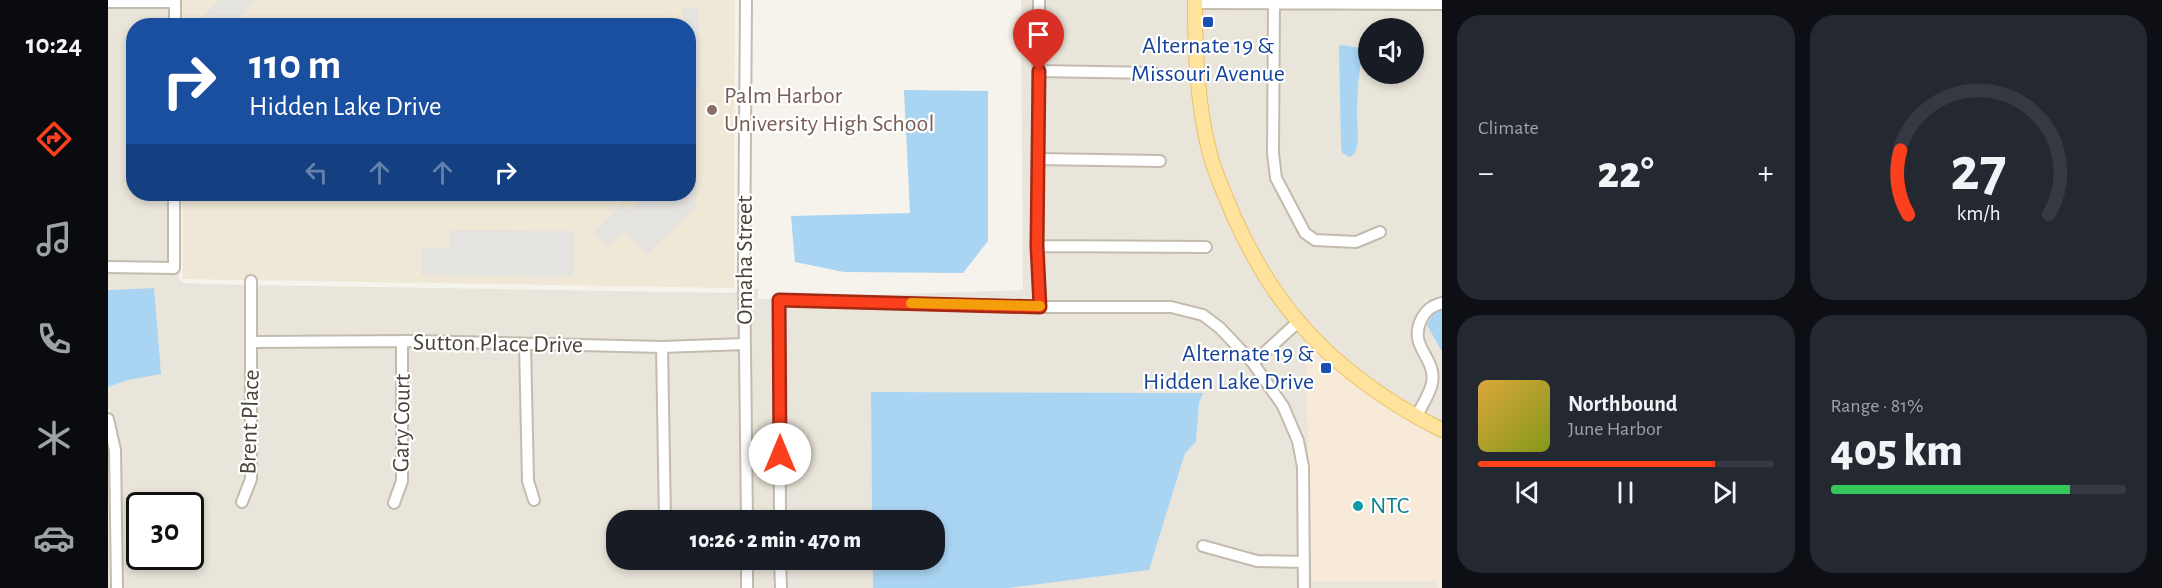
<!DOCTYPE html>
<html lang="en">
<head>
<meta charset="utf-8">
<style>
  body { margin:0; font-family:"Alegreya Sans",sans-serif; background:#242831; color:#f1f3f6; height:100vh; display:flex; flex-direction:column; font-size:22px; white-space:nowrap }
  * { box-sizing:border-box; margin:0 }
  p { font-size:20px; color:#9ea1a6 }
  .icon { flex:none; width:33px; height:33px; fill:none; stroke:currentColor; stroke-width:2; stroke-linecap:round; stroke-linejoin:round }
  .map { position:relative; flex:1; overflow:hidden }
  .panel { display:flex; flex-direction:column; gap:15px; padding:15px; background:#0d0f14; width:720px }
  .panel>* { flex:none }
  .hud { position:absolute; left:18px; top:18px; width:570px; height:183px; border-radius:24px; box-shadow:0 3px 9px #0003; background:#1a4fa0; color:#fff; overflow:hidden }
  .tools { position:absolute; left:1250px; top:18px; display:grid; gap:12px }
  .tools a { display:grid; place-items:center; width:66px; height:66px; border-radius:50%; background:#171b24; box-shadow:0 3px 9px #0003; font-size:30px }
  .speed { position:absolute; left:18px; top:492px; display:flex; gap:12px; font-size:30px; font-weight:700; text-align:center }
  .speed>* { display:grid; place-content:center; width:78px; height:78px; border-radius:50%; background:#171b24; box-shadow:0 3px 9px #0003; line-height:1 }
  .speed .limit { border:3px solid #111; border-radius:9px; background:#fff; color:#111 }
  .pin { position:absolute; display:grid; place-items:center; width:51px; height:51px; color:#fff; margin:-62px -26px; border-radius:50% 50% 50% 0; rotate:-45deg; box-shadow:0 0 6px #0007 }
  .pin .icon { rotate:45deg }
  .me { position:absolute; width:66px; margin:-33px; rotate:0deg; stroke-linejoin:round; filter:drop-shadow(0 0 4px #0008) }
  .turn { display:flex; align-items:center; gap:21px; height:126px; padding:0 24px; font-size:27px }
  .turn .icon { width:78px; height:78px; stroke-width:2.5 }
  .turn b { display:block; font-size:42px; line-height:51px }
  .lanes { display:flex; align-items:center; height:57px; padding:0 24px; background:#0003; justify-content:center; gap:30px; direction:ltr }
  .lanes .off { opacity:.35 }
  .big { font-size:45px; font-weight:800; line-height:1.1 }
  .panel .tile { flex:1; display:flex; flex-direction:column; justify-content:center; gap:9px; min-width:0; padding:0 21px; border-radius:24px; background:#242831 }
  .panel .dial { align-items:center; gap:0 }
  .dial svg { height:156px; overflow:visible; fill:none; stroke:#363941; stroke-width:7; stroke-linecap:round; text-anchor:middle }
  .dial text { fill:#f1f3f6; stroke:none }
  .song { display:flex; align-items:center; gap:18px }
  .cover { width:72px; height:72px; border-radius:9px; background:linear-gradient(135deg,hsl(40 70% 55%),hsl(70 70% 35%)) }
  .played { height:6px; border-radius:3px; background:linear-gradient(90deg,#fc3f1d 80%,#363941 80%) }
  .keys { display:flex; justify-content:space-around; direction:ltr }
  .heat { display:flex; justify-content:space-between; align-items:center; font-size:33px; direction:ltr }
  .charge { height:9px; border-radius:4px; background:linear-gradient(90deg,#34c759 81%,#363941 0) }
  .panel .tiles { flex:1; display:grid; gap:15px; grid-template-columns:repeat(2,1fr) }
  .trip { position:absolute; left:498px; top:510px; width:339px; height:60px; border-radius:24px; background:#171b24; box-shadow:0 3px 9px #0003; font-weight:800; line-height:60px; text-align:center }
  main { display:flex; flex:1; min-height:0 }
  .tab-bar { display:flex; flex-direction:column; width:108px; justify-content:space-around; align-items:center; background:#090b0e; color:#9ea1a6 }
  .tab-bar .icon { width:42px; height:42px }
  .tab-bar .selected { color:#fc3f1d }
  .tab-bar b { font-size:27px; color:#f1f3f6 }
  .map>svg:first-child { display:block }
  .residential { fill:#eae5da; fill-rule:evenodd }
  .commercial { fill:#f7ead8 }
  .education { fill:#efe8d6 }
  .parking { fill:#e5e3e0 }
  .water { fill:#a9d4f2 }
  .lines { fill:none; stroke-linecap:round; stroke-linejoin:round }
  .minor-casing { stroke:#c2bbae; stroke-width:14 }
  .major-casing { stroke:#e6c16a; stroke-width:16 }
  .minor { stroke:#fff; stroke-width:10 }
  .major { stroke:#ffe39c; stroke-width:14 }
  .route-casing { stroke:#a42913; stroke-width:15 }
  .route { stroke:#fc3f1d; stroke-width:10 }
  .slow { stroke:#f59e0b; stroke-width:10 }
  .transit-dot { fill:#1a4fb4; stroke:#fff; stroke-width:2 }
  .education-dot { fill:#8d6e63; stroke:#fff; stroke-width:2 }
  .culture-dot { fill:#0f9aa8; stroke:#fff; stroke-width:2 }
  .labels { text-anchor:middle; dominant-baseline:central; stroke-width:4.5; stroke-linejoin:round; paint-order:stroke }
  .transit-label { font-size:24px; fill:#164399; stroke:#fff }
  .education-label { font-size:24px; fill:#785e54; stroke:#fff; text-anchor:start }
  .street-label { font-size:24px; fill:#4b4439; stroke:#fff }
  .culture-label { font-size:24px; fill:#0d838f; stroke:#fff; text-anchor:start }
</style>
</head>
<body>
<main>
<nav class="tab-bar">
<b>10:24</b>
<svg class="icon selected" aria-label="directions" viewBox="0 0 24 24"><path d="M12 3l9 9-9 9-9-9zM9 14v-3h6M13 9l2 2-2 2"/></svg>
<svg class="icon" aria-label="music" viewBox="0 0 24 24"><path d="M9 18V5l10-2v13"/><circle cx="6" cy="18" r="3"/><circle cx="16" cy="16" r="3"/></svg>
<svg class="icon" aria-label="phone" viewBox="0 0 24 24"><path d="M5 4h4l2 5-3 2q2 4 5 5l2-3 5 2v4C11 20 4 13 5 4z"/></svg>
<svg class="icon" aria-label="climate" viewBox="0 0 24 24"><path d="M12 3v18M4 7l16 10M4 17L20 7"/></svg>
<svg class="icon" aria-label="car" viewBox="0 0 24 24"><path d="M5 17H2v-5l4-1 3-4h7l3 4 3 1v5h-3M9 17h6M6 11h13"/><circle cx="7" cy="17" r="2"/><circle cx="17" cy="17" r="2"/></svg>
</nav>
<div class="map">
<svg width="1334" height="588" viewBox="0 0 1334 588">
  <rect width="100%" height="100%" fill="#f6f3ec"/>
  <path class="residential" d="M913,0H926L927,301L734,296L915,290Z
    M936,0H1082L1098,159L1183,321L1145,355L1115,324L1098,310L1065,301H937L935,252L1103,253V242L934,241L935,165L1056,166L1057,156L935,154V76L1050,79L1051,69L935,66Z
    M0,7H62V25L26,26V194H61V263L0,262Z
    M1091,8L1161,9L1160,153L1195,238L1207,245L1248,248L1278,235L1274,225L1247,237L1209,235L1201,229L1173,176L1170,153L1171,9H1334V298L1321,302L1317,298V305L1305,328V340L1319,370V381L1306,409L1271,387L1227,351L1194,318L1143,242L1108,156L1094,76ZM1260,28H1305V74H1260Z
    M0,273L71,274V279L75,283L138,285V478L128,505L137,509L147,479L149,347H290L289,480L280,506L288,510L299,481V347L413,349L415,481L423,507L432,503L424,480L422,350L549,352L552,520H508V560H634V588H13L12,448L4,415L0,407V387L20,380L46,288L0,290ZM32,506H82V556H32Z
    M148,285L626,293L632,289V339L554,341L305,336H149Z
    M642,289H650V299H668L667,520H643Z
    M676,306L928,312H1063L1093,320L1109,332L1141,366L1171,409L1185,443L1190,468L1191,557L1149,556L1092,539L1089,550L1147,567L1191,568V588H900L1041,569L1077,453L1088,442L1091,403L1095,393L763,392L764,520H677Z
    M1326,312L1319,325L1334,352V424L1315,414L1328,385L1314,337V329L1322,314Z
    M1190,329L1199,338L1204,580L1329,581L1330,588H1201L1199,466L1152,363Z
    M632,350L634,520H561L559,352Z
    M0,440L2,450L4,588H0Z
    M644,560H668V588H644Z
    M677,560H765V588H677Z"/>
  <path class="commercial" d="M1197,337L1289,415L1334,436V588H1330L1329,581H1204Z"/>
  <path class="education" d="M71,0H627L626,288L75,279L74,194H580V26L71,25Z"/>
  <path class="parking" d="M112,0H149L123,25H94L90,21Z
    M575,8H591V89H581L580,26L575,25Z
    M581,163L589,175L588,208L539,254L517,231L499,247L486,232L514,204L522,210L539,194H580Z
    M342,230L466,231L465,277L313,275L314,248H342Z"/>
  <path class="water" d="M1233,45L1260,49C1259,54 1255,55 1254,61C1250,70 1249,106 1249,117C1249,130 1254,150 1242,157L1234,153L1233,144L1231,47Z
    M796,90L880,91V241L855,273L736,272L687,262L683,216L802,213Z
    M46,288L53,374L20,380L0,387V290Z
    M1334,309V352L1319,325L1326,312Z
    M763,392L1095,393L1091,403L1088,442L1077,453L1041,570L900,588H765V560H826V520H764Z"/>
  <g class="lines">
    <defs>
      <path id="minor" d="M638,0L636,267L639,520
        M931,0L929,246L932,307
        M0,2H67V26
        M1086,3L1334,4
        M1166,4L1165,153L1168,178L1197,233L1207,240L1248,242L1272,232
        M931,71L1046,73
        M930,159L1052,161
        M929,246L1098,247
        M0,267L66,268V194
        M144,342L305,341L554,347L637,344
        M417,344L420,481L426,500
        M554,347L557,520
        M1145,363L1190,322
        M1308,417C1313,407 1322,394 1324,383C1329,358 1300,347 1313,320C1318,310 1323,306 1334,303
        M0,419L7,450L9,588
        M134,502L143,479V281
        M286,503L294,481V342
        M672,520L671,300L932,307H1063L1095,315L1112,328L1145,363L1175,406L1190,441L1195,467L1196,588
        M1095,546L1149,561L1196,562
        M639,560V588
        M672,560L673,588"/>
      <path id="major" d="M1087,0C1087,52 1089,107 1103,158C1109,178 1118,197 1126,217C1143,254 1163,290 1190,321C1226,365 1283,405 1334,430"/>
    </defs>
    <use href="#minor" class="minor-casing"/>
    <use href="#major" class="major-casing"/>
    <use href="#minor" class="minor"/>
    <use href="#major" class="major"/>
  </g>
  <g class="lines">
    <defs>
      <path id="route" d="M672,454L671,300L932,307L929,246L931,71"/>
    </defs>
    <use href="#route" class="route-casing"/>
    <use href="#route" class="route"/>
    <path class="slow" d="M803,303L932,306"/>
  </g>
  <g class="transit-dot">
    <rect x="1094" y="16" width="12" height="12" rx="3"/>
    <rect x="1212" y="362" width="12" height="12" rx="3"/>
  </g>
  <circle class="education-dot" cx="604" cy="110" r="6"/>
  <circle class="culture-dot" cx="1250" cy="506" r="6"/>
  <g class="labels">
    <g class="transit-label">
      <text x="1100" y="46">Alternate 19 &amp;<tspan x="1100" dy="28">Missouri Avenue</tspan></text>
      <text x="1206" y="354" text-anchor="end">Alternate 19 &amp;<tspan x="1206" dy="28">Hidden Lake Drive</tspan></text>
    </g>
    <g class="education-label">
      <text x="616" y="96">Palm Harbor<tspan x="616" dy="28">University High School</tspan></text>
    </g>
    <g class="street-label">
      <text transform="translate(637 260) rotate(-90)">Omaha Street</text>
      <text transform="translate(390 344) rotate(1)">Sutton Place Drive</text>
      <text transform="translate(142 422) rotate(-88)">Brent Place</text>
      <text transform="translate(294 423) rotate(-89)">Gary Court</text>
    </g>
    <g class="culture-label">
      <text x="1262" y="506">NTC</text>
    </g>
  </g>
</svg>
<div class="tools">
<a><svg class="icon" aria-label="sound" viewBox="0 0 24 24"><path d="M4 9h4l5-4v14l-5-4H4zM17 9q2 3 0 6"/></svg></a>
</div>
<div class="speed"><div class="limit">30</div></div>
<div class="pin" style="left:931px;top:71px;background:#d93025"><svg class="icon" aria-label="arrive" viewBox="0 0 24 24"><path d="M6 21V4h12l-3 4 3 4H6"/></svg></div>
<svg class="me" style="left:672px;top:454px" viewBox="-20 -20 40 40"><circle r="19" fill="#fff"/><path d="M0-13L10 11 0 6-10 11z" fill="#fc3f1d"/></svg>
<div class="trip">10:26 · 2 min · 470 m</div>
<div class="hud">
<div class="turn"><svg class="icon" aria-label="right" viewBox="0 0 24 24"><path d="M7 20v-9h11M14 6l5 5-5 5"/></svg><div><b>110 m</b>Hidden Lake Drive</div></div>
<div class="lanes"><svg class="icon off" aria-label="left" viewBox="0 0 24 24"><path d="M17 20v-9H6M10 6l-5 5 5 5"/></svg><svg class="icon off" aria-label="ahead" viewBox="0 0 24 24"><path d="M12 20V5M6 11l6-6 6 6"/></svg><svg class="icon off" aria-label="ahead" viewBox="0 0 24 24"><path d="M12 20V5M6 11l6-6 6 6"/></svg><svg class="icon" aria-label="right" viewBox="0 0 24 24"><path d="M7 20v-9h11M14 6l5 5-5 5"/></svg></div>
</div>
</div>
<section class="panel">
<div class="tiles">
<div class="tile"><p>Climate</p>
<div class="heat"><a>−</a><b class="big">22°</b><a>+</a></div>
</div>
<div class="tile dial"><svg viewBox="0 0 100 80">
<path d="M14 69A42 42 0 1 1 86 69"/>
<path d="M14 69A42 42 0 0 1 10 36" stroke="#fc3f1d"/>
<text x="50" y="56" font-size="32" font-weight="700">27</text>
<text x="50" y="72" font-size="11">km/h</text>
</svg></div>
<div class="tile">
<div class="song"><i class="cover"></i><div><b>Northbound</b><p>June Harbor</p></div></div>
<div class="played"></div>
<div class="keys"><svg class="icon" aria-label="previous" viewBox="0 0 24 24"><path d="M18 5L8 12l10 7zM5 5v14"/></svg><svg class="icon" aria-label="pause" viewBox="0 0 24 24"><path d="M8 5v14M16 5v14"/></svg><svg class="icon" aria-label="next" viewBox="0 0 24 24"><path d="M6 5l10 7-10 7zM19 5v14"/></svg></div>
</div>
<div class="tile"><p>Range · 81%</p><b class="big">405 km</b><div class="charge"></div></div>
</div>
</section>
</main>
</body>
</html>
